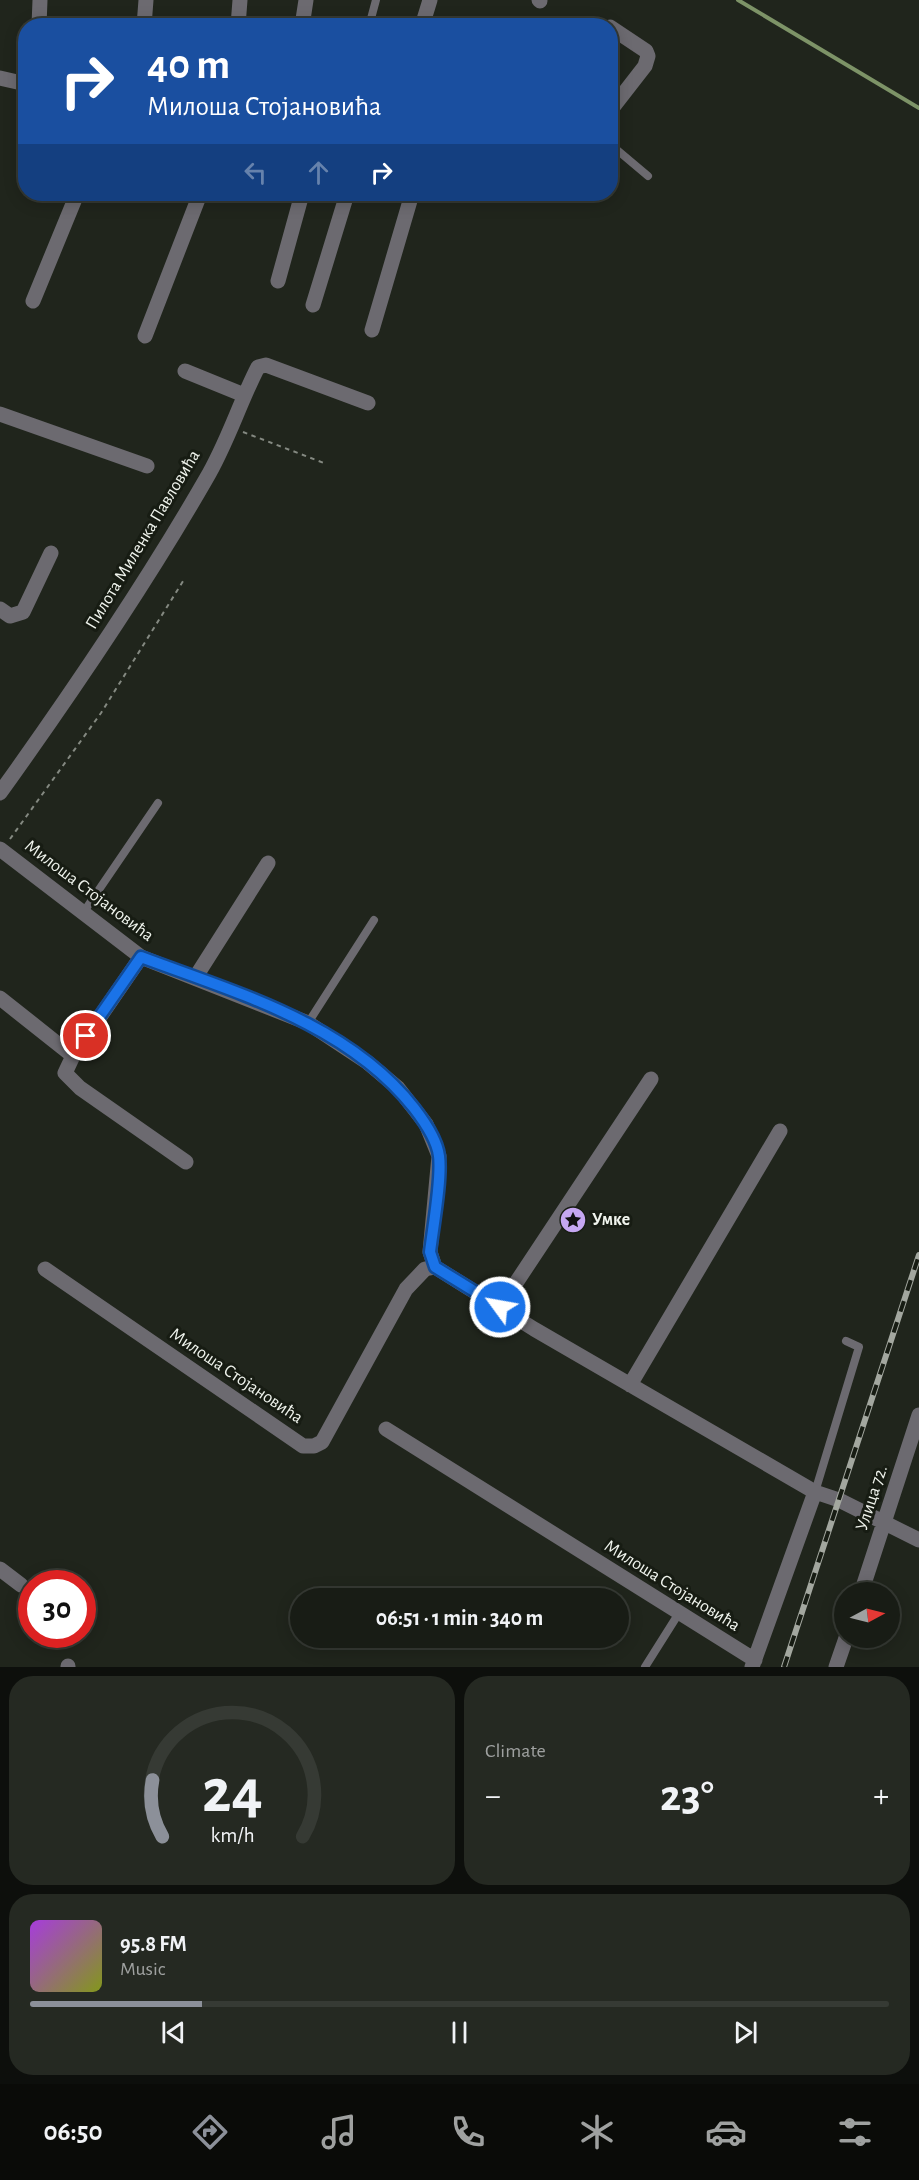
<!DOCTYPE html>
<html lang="en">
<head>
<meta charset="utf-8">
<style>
  body { margin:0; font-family:"Alegreya Sans",sans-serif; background:#252922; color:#f1f3f6; height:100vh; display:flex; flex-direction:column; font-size:22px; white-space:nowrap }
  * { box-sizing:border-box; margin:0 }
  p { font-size:20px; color:#9fa1a0 }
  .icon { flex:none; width:33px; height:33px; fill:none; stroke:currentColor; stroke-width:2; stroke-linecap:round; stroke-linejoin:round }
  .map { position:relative; height:1667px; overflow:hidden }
  .side { display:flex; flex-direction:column; gap:9px; padding:9px; background:#0d0f0c; flex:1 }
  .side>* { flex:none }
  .hud { position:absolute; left:18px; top:18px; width:600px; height:183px; border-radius:24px; box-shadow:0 3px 15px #0003,0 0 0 2px #363a34; background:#1a4fa0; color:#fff; overflow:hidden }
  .needle { width:39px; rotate:83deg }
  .buttons { position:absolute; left:834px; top:1582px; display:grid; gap:12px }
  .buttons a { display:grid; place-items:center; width:66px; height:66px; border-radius:50%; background:#181c15; box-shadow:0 3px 15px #0003,0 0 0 2px #363a34; font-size:30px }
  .speed { position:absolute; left:18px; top:1570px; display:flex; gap:12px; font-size:30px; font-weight:700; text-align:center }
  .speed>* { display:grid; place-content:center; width:78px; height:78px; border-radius:50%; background:#181c15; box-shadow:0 3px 15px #0003,0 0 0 2px #363a34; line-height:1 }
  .speed .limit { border:9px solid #d22; background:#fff; color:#111 }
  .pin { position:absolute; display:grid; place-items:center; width:51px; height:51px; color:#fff; margin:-26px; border:3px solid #fff; border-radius:50%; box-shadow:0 2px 6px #0007 }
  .me { position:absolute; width:66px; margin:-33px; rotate:302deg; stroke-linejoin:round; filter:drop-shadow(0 0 4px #0008) }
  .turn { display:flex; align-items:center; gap:21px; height:126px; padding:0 30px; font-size:27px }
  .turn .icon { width:78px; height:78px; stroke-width:2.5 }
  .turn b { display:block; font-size:42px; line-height:51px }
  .lanes { display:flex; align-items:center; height:57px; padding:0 30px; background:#0003; justify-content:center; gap:30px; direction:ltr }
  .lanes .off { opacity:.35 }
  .big { font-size:45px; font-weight:600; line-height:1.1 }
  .side .card { flex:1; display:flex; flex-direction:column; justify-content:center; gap:9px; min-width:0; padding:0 21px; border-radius:24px; background:#252922 }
  .side .dial { align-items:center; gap:0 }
  .dial svg { height:156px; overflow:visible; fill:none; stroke:#363a34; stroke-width:7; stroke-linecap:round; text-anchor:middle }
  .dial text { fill:#f1f3f6; stroke:none }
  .song { display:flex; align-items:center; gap:18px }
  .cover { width:72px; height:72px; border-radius:9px; background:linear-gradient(135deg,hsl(280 70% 55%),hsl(70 70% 35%)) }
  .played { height:6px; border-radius:3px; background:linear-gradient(90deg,#8c9099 20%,#363a34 20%) }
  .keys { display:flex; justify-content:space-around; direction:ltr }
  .heat { display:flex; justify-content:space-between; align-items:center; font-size:33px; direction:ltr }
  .side .tiles { flex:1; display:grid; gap:9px; grid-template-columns:1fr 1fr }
  .card:last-child { grid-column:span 2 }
  .trip { position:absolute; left:290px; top:1588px; width:339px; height:60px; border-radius:30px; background:#181c15; box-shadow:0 3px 15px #0003,0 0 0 2px #363a34; font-weight:600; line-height:60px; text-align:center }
  .tab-bar { display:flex; height:96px; justify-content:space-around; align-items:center; background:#0a0b08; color:#9fa1a0 }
  .tab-bar .icon { width:42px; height:42px }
  .tab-bar .selected { color:#8c9099 }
  .tab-bar b { font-size:27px; color:#f1f3f6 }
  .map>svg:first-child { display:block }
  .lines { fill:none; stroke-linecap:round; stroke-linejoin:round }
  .stream { stroke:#7d9367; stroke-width:4 }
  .path { stroke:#848981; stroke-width:2; stroke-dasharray:4.5 4.5; stroke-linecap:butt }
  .lane { stroke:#6c6a70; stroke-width:8 }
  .street { stroke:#6c6a70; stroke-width:15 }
  .rail-casing { stroke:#a3a79f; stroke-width:6 }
  .rail { stroke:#171c13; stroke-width:4; stroke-dasharray:11; stroke-linecap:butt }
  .route-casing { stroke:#114b97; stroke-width:15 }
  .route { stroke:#1a73e8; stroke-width:10 }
  .labels { text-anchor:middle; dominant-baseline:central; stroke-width:6; stroke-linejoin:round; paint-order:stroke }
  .street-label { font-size:18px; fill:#f0f4ed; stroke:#171c13 }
  .poi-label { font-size:18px; font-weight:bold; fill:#f0f4ed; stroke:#171c13; text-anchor:start }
</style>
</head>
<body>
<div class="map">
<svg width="919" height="1667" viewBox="0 0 919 1667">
  <rect width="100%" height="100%" fill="#20251c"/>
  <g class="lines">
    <path class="stream" d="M738,0L919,108"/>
    <path class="path" d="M243,432L324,463
      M10,839L101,713L185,578"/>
    <path class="lane" d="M369,26L376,0
      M610,144L648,176
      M83,913L158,803
      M308,1023L374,920
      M815,1492L859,1347L846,1341
      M645,1667L679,1613"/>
    <path class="street" d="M539,0L540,1
      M39,26L40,0
      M144,26L146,0
      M238,26L240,0
      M302,26L306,0
      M422,26L430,0
      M610,27L646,51L648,56L645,66L610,111
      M0,78L26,84
      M278,281L302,194
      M33,301L77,194
      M313,305L347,194
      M372,330L412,194
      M145,336L200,194
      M185,371L244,395
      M0,414L147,466
      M0,609L10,616L23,612L51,553
      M0,793C73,691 144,587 206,479C227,444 239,404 258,367L266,365L368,403
      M0,849L141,957L308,1023L367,1062L398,1088L426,1124L439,1156L430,1252L435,1267L534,1329L815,1492L839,1500L919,1540
      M141,957L73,1056L65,1073L80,1088L186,1162
      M195,978L268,863
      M0,998L73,1056
      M45,1269L303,1446H314L322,1442L406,1289L425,1269L435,1267
      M500,1307L651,1079
      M630,1385L780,1131
      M386,1429L755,1660
      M0,1569L21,1585
      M861,1593L919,1415
      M68,1667V1666
      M752,1667L815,1492
      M836,1667L846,1638"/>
    <defs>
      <path id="rail" d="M784,1667L919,1255"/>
    </defs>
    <use href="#rail" class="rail-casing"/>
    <use href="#rail" class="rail"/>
  </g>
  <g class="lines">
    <defs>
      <path id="route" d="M86,1036L141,957C237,993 348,1024 414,1108C424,1121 437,1139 439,1156C442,1179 433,1227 430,1252L435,1267L500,1307"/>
    </defs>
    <use href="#route" class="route-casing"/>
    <use href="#route" class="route"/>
  </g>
  <defs>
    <symbol id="sight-disc" viewBox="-11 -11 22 22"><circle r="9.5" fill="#c5a7f1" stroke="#171c13"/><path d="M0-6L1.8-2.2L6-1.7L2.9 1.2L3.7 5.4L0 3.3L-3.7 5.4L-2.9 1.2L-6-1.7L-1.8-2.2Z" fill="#111"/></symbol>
  </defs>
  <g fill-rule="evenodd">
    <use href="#sight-disc" x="558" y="1205" width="30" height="30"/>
  </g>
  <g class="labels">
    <g class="street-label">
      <text transform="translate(143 540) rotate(-59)">Пилота Миленка Павловића</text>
      <text transform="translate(89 891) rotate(37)">Милоша Стојановића</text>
      <text transform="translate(236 1376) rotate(34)">Милоша Стојановића</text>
      <text transform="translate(872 1498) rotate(-72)">Улица 72.</text>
      <text transform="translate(672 1586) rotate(32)">Милоша Стојановића</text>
    </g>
    <g class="poi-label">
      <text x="592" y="1220">Умке</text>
    </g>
  </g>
</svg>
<div class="buttons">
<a><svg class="needle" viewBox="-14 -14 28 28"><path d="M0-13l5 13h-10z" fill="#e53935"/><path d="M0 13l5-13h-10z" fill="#9fa1a0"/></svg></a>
</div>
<div class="speed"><div class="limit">30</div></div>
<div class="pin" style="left:86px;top:1036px;background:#d93025"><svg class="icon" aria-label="arrive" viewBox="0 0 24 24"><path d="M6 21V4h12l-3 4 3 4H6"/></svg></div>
<svg class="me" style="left:500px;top:1307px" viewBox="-20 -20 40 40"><circle r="17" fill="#1a73e8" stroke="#fff" stroke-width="3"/><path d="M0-11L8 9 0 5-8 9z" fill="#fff"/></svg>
<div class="trip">06:51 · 1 min · 340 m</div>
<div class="hud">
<div class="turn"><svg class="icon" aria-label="right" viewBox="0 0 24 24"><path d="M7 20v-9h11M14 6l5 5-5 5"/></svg><div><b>40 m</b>Милоша Стојановића</div></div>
<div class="lanes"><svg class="icon off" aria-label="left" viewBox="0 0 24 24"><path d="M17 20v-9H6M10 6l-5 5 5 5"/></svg><svg class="icon off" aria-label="ahead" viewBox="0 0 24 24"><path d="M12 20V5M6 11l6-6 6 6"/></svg><svg class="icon" aria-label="right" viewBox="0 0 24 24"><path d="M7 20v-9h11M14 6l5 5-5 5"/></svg></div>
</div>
</div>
<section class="side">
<div class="tiles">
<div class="card dial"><svg viewBox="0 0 100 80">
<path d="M14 69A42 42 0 1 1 86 69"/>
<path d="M14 69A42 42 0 0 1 9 40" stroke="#8c9099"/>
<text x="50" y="56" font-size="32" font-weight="700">24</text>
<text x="50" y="72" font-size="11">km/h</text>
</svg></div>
<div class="card"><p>Climate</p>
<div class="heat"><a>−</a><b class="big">23°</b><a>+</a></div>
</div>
<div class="card">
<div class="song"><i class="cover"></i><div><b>95.8 FM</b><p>Music</p></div></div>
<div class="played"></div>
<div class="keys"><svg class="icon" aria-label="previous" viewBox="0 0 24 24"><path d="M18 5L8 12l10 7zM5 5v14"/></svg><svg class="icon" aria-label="pause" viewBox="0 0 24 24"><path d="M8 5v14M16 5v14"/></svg><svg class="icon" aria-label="next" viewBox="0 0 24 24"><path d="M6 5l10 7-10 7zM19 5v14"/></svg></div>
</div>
</div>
</section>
<nav class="tab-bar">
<b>06:50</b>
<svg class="icon selected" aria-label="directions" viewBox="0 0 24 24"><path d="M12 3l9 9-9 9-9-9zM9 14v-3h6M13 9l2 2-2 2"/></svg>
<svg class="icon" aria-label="music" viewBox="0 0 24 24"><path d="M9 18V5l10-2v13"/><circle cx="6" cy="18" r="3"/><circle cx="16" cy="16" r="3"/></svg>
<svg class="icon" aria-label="phone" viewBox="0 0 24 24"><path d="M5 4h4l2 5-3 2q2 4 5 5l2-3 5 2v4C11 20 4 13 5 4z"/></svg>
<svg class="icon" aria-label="climate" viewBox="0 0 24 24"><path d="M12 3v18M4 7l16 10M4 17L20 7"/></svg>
<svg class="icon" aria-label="car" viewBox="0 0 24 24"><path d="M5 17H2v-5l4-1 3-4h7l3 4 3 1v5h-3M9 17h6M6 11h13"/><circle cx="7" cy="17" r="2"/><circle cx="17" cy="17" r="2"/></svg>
<svg class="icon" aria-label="filters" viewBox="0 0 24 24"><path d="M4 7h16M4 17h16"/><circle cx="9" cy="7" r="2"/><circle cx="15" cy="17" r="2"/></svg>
</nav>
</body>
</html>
